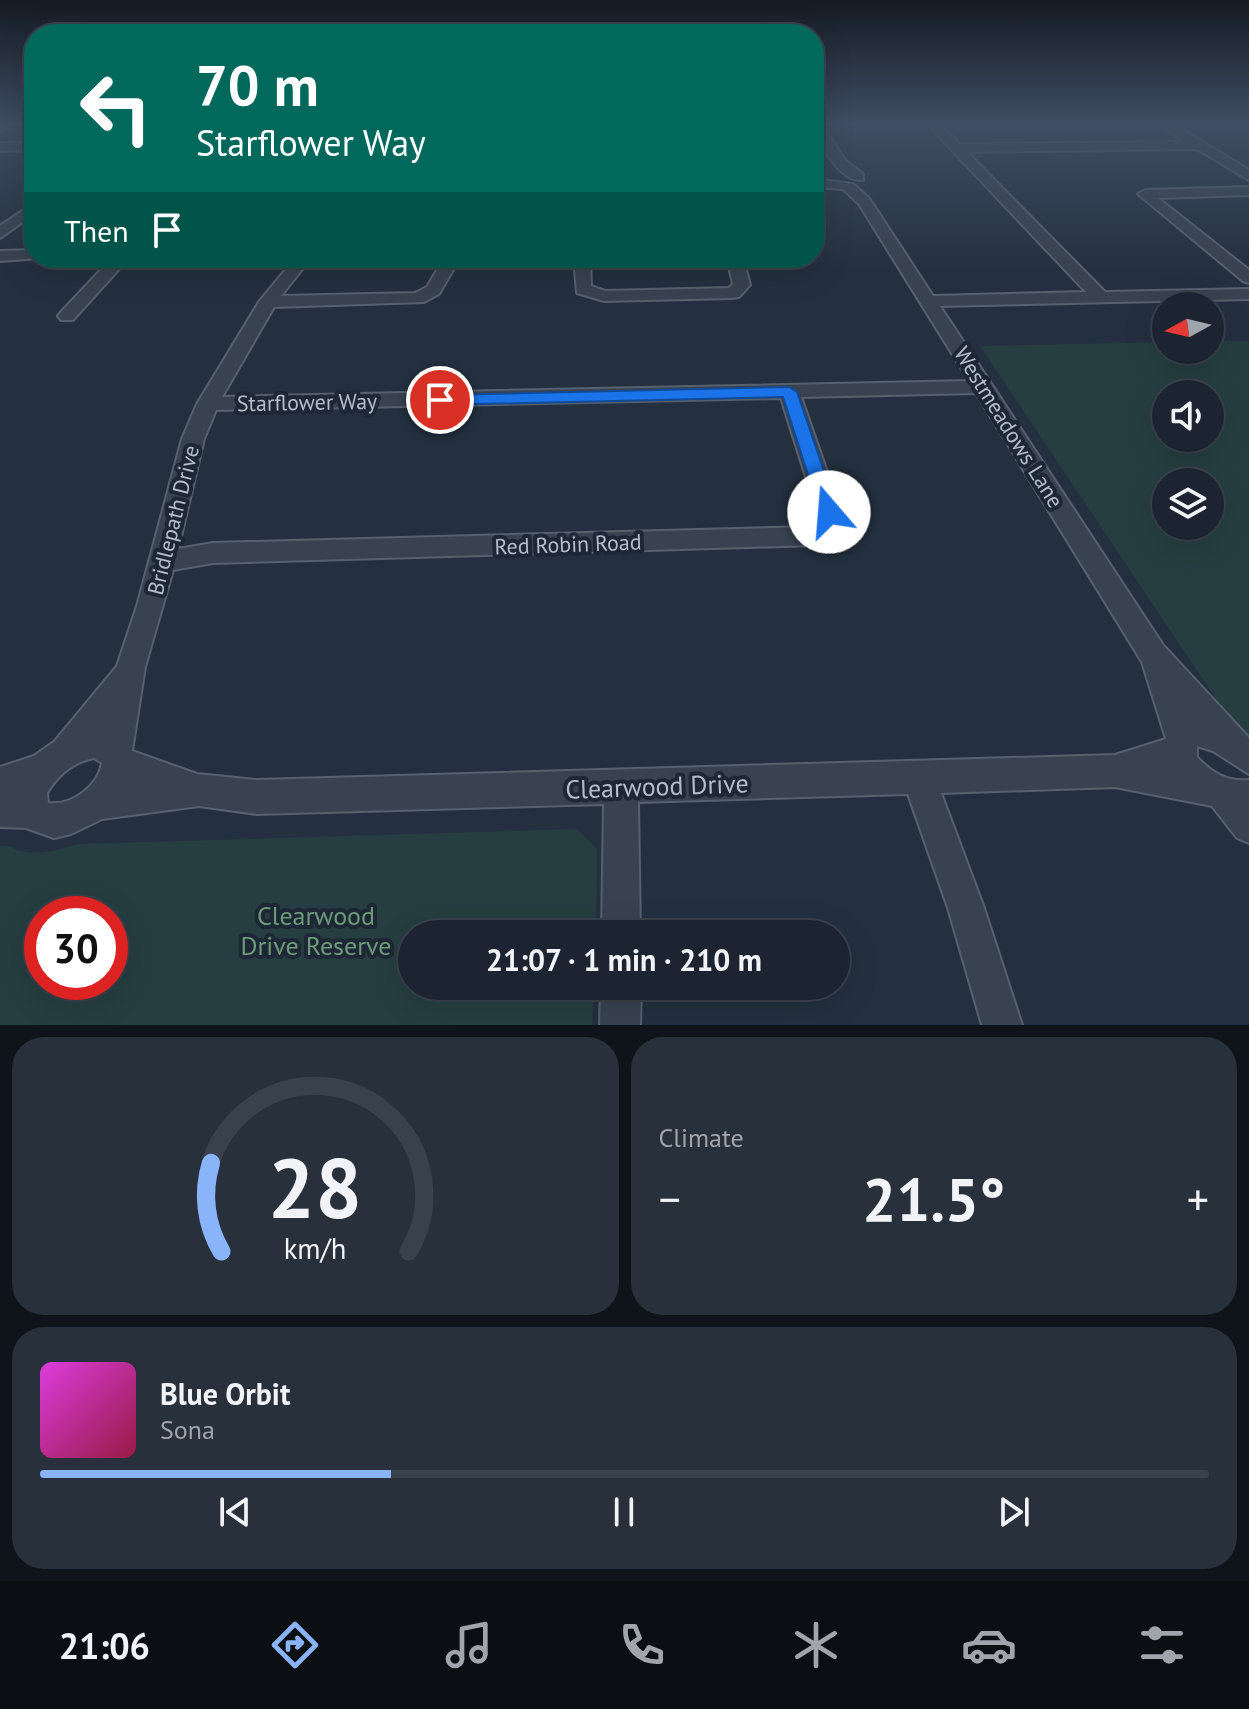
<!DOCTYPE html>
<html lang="en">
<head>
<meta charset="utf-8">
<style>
  body { margin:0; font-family:"PT Sans",sans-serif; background:#28303c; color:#f1f3f6; height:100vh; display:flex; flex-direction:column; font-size:30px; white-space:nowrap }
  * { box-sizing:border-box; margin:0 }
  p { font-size:26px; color:#a0a4ab }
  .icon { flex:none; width:44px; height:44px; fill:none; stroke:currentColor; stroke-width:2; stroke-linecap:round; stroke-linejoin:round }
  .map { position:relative; height:1025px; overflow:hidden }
  .side { display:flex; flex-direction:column; gap:12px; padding:12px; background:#0f141a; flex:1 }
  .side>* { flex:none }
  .banner { position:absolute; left:24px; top:24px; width:800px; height:244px; border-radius:32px; box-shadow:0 8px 32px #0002,0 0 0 2px #39414c; background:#00695c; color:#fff; overflow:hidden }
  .needle { width:52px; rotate:262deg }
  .controls { position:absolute; left:1152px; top:292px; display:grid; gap:16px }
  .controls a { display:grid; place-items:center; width:72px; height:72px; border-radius:50%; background:#1b2430; box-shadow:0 8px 32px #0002,0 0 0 2px #39414c; font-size:40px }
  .speed { position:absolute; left:24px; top:896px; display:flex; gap:16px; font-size:40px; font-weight:700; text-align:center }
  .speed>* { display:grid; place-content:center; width:104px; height:104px; border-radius:50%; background:#1b2430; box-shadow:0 8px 32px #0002,0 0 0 2px #39414c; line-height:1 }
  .speed .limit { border:12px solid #d22; background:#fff; color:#111 }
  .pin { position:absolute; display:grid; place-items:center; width:68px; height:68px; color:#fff; margin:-34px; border:4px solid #fff; border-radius:50%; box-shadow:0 2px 8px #0007 }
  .me { position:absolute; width:88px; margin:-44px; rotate:342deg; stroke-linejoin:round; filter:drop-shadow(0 0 6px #0008) }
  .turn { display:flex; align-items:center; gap:28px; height:168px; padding:0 40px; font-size:36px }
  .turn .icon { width:104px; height:104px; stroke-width:2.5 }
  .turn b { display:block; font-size:56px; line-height:68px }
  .then { display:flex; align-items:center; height:76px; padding:0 40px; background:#0003; gap:16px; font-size:30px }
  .big { font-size:60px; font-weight:700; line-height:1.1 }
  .side .tile { flex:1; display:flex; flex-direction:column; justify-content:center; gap:12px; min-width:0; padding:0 28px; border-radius:32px; background:#28303c }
  .side .dial { align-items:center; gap:0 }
  .dial svg { height:208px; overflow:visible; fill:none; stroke:#39414c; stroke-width:7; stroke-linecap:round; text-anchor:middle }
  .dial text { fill:#f1f3f6; stroke:none }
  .song { display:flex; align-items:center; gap:24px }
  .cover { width:96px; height:96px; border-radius:12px; background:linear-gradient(135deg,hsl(300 70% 55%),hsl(340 70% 35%)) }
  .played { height:8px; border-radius:4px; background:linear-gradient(90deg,#8ab4fa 30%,#39414c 30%) }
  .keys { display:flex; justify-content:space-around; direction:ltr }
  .heat { display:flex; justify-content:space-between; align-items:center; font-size:44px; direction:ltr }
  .side .tiles { flex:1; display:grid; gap:12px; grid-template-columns:1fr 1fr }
  .tile:last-child { grid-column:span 2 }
  .trip { position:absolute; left:398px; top:920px; width:452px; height:80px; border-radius:40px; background:#1b2430; box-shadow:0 8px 32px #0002,0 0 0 2px #39414c; font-weight:700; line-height:80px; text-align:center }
  .tab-bar { display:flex; height:128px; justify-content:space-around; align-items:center; background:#0b0e13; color:#a0a4ab }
  .tab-bar .icon { width:56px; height:56px }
  .tab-bar .active { color:#8ab4fa }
  .tab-bar b { font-size:36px; color:#f1f3f6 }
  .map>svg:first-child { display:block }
  .green { fill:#263e41; fill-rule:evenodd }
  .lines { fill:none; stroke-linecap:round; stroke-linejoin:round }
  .minor-casing { stroke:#57606d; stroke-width:4 }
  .highway-casing { stroke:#434d5a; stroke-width:4 }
  .minor { fill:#394250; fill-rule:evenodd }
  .highway { fill:#766a55; fill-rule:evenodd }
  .route { fill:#1a73e8; stroke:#114b97; stroke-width:2 }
  .labels { text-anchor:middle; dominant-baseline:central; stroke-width:8; stroke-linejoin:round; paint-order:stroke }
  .street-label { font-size:22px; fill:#b5bdca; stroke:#1d2735 }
  .near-street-label { font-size:26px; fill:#b5bdca; stroke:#1d2735 }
  .near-park-label { font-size:26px; fill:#6c9c77; stroke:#1d2735 }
</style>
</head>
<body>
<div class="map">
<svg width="1249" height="1025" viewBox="0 0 1249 1025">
  <rect width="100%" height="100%" fill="#243040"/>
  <path class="green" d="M1210,341H1249V748L980,346L1166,342V350H1210ZM1166,394H1210V438H1166ZM1166,482H1210V526H1166Z
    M577,829L597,849L596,934H412V986H594L592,1025H0V846C11,845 15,850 25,852C43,855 62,849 78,844ZM42,914H110V982H42Z"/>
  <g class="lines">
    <defs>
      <path id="minor" d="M814,125H822L845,160L863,174V180C839,182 824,148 814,131Z
        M928,125H941L959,144L1185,142L1161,125H1175L1249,170V180L1197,149L967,152L1105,292L1249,289V299L940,306L1163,645L1249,738V774L1213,751L1197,746V757C1212,773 1227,782 1249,780V843L1237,838L1212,806L1115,787L941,793L984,908L1022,1025H982L948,908L908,794L638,802L640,934H602L604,804L257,814L199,806L102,819L71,834L54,838L26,828L0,827V767L34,756L54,742L117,666L137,606L182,439L197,404L259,302L295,258H311L281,296L415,293L427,287L444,258H460L439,294L424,302L274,307L222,397L969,381L859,204L843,189L814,187V179L853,184L869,198L933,296L1086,292ZM976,393L1142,662L1166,739L1115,755L257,780L197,774L132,751L145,667L173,570L213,563L817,545C835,540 841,530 841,512L801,397ZM781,398L817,512V522L811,527L213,543L178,549L204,439L216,410ZM94,758L102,763C98,786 72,806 48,803L47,793C58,775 73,762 94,758Z
        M34,142V150L0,151V143Z
        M1249,187V195L1158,198L1249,270V283L1243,281L1138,194L1145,190Z
        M34,203V214L0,238V226Z
        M34,250V258H40L0,261V251Z
        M112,258H129L73,320H61L58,316L61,312Z
        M574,258H590L591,286L605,291L729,288L733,284L727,258H743L750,285L739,297L733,298L604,301L577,293Z
        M601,986H641L640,1025H600Z"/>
      <path id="highway" d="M0,125H12L0,133Z"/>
    </defs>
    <use href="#minor" class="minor-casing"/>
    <use href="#highway" class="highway-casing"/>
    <use href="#minor" class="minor"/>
    <use href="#highway" class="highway"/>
  </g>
  <linearGradient id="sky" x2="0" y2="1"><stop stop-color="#141a23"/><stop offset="0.46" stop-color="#3f4e64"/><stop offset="1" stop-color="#3f4e64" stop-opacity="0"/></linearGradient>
  <rect width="1249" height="269" fill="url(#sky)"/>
  <path class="route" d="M789,387L797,392L838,512L835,516L829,518L820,512L783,397L440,405L432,400L440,395Z"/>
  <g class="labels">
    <g class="street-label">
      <text transform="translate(307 402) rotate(-1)">Starflower Way</text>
      <text transform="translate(1009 427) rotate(58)">Westmeadows Lane</text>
      <text transform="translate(173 520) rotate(-76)">Bridlepath Drive</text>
      <text transform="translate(568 544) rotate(-2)">Red Robin Road</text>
    </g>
    <g class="near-street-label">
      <text transform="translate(657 786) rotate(-2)">Clearwood Drive</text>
    </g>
    <g class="near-park-label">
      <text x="316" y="915">Clearwood<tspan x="316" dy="30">Drive Reserve</tspan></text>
    </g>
  </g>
</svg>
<div class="controls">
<a><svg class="needle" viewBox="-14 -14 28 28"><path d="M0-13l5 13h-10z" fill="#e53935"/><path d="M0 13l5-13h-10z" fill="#a0a4ab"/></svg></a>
<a><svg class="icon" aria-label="sound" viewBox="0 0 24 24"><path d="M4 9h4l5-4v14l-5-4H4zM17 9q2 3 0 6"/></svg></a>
<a><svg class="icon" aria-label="layers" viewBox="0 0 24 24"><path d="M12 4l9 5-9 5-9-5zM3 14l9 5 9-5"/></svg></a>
</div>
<div class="speed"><div class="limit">30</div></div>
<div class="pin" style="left:440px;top:400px;background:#d93025"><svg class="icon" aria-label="arrive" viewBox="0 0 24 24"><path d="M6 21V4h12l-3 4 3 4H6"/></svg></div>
<svg class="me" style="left:829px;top:512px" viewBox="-20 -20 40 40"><circle r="19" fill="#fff"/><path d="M0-13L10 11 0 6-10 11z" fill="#1a73e8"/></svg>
<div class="trip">21:07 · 1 min · 210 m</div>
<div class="banner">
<div class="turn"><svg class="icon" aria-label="left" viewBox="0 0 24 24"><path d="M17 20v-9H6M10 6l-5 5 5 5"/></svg><div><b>70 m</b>Starflower Way</div></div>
<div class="then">Then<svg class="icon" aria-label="arrive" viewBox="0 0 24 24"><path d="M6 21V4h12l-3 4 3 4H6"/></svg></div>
</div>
</div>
<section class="side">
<div class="tiles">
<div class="tile dial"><svg viewBox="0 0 100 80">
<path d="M14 69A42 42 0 1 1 86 69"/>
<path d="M14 69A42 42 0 0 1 10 35" stroke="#8ab4fa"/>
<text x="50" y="56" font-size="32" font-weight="700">28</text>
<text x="50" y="72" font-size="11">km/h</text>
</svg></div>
<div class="tile"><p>Climate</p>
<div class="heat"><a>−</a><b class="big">21.5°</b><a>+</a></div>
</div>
<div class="tile">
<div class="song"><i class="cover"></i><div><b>Blue Orbit</b><p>Sona</p></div></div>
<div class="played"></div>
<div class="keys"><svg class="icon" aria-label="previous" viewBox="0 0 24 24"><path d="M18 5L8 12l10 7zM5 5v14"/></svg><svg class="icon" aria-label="pause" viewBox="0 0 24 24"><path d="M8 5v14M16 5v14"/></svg><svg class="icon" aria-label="next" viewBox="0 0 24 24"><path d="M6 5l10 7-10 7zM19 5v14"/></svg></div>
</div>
</div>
</section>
<nav class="tab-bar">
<b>21:06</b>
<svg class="icon active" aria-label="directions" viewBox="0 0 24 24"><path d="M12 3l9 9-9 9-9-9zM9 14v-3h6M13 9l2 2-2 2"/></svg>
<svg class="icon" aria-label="music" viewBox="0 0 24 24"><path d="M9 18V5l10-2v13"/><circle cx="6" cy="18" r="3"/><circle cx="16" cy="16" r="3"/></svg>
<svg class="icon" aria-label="phone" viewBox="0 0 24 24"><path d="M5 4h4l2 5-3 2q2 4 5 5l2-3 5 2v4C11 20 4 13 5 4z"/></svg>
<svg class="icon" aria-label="climate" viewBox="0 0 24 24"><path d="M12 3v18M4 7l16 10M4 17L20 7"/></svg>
<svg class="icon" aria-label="car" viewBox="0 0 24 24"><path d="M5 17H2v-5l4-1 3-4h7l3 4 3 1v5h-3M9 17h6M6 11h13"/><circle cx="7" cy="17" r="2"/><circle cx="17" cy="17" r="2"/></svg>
<svg class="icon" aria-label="filters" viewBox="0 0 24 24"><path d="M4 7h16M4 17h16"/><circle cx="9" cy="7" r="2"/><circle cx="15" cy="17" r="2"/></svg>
</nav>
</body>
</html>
